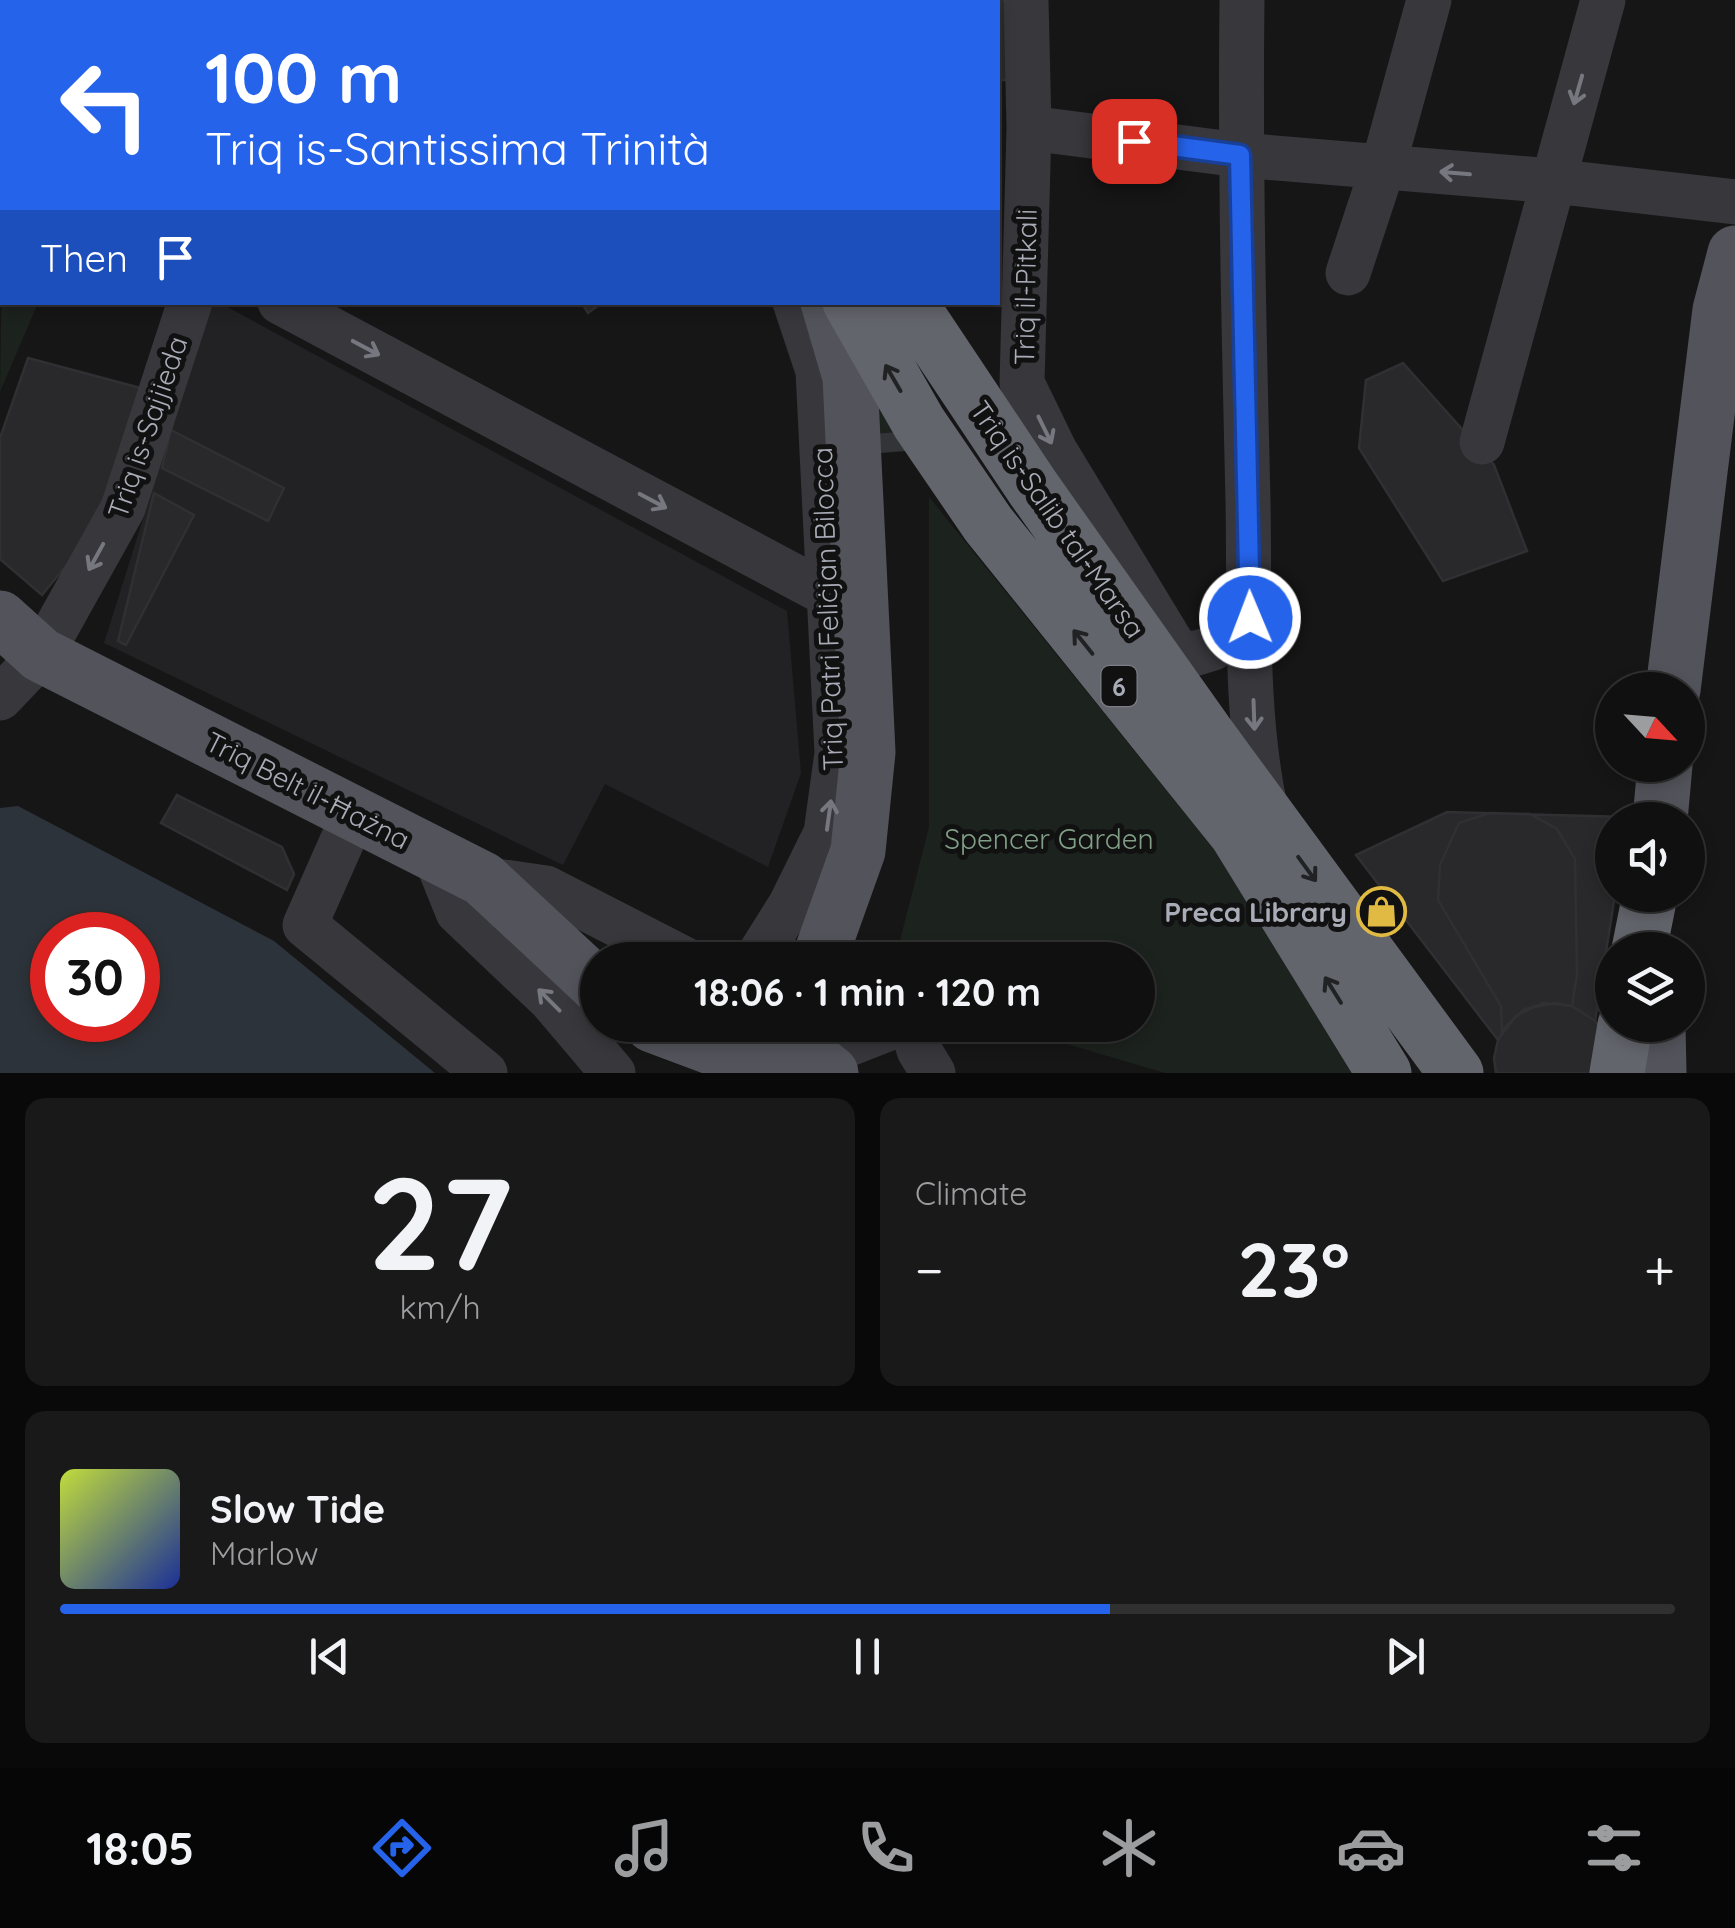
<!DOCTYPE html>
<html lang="en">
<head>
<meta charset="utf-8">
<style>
  body { margin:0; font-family:Quicksand,sans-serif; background:#19191a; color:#f1f3f6; height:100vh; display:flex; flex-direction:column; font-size:38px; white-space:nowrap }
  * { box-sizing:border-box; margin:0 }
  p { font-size:32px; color:#9c9d9f }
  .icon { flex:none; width:55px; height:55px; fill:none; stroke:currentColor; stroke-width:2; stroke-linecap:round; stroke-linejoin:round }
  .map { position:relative; height:1073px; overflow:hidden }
  .panel { display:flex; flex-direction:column; gap:25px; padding:25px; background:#090909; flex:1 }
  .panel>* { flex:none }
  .top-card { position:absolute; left:0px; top:0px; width:1000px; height:305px; box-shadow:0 5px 15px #0003,0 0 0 2px #303031; background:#2563eb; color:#fff; overflow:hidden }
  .needle { width:65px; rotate:116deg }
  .fabs { position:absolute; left:1595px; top:672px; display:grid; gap:20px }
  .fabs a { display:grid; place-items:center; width:110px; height:110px; border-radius:50%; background:#101011; box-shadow:0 5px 15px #0003,0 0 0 2px #303031; font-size:50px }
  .speed { position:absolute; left:30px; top:912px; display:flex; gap:20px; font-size:50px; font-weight:700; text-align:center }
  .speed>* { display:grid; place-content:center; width:130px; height:130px; border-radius:50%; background:#101011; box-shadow:0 5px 15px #0003,0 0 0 2px #303031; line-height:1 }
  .speed .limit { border:15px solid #d22; background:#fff; color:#111 }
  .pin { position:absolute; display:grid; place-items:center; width:85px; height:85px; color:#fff; margin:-42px; border-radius:20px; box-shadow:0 5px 15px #0006 }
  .me { position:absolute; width:110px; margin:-55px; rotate:359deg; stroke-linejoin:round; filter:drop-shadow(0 0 8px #0008) }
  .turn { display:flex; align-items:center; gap:35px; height:210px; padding:0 40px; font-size:45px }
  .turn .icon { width:130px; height:130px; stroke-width:2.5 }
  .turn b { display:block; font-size:70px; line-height:85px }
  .then { display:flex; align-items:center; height:95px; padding:0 40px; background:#0003; gap:20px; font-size:38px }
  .big { font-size:75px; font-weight:800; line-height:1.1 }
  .panel .card { flex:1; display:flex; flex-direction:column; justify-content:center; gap:15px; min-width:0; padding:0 35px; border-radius:20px; background:#19191a }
  .panel .dial { align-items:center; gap:0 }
  .dial b { font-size:130px; line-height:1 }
  .song { display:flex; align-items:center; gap:30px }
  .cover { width:120px; height:120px; border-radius:15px; background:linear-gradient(135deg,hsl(70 70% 55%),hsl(230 70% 35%)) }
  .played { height:10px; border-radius:5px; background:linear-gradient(90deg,#2563eb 65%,#303031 65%) }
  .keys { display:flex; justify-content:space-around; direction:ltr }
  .heat { display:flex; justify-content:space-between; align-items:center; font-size:55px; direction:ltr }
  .panel .tiles { flex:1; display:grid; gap:25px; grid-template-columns:1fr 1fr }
  .card:last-child { grid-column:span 2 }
  .trip { position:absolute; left:580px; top:942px; width:575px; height:100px; border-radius:50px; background:#101011; box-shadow:0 5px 15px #0003,0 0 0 2px #303031; font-weight:800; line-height:100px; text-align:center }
  .dock { display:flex; height:160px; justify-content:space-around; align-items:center; background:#060607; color:#9c9d9f }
  .dock .icon { width:70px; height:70px }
  .dock .selected { color:#2563eb }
  .dock b { font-size:45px; color:#f1f3f6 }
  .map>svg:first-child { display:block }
  .built { fill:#222224 }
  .green { fill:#1c221d }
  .water { fill:#2d333a; fill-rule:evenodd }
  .building { fill:#29292b; stroke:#303033; stroke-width:2.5 }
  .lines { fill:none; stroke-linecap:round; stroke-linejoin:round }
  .major-tunnel { stroke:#333437; stroke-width:55; stroke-dasharray:55 28; stroke-linecap:butt }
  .minor { stroke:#37373c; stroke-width:45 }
  .major { stroke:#53545b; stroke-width:55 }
  .highway { stroke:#63656c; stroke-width:55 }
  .oneway { stroke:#76777f }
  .oneway2 { stroke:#212224 }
  .route-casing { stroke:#184099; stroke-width:25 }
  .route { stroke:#2563eb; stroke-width:18 }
  .labels { text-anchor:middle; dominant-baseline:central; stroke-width:10; stroke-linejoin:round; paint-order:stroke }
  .shield { fill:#111112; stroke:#7b7e85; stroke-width:2.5 }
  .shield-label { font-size:25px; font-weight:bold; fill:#a9acb6 }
  .street-label { font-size:28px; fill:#a9acb6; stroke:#111112 }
  .park-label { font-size:28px; fill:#819f86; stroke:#111112 }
  .poi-label { font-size:28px; font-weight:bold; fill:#a9acb6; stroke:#111112; text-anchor:end }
</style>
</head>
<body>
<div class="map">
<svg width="1735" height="1073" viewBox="0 0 1735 1073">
  <rect width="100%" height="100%" fill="#161617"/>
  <path class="built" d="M211,303H220L787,611L801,773L768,867L605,784L563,865L104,643Z"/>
  <path class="green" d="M2,261V302L38,303L0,392Z
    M877,393L912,451L870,454Z
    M929,497L1217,853L1354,1073H1165L1002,1025H1138V960H895L929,827Z"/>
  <path class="water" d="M18,806L274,941L435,1073H0V808ZM52,935H138V1020H52Z"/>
  <path class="building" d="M116,0H220L116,2Z
    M220,0H301L219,2Z
    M900,0H1012L1011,80H998V2Z
    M581,302H603L588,313Z
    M28,358L144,389L116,505L42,595L0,559V438Z
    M1403,363L1494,465L1527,551L1443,581L1359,448L1366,380Z
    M171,430L284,488L268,521L162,468Z
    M154,493L194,515L126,645L118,641Z
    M177,795L282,847L294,874L287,890L161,823Z
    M1447,812L1627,817V820H1612L1615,895L1595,1021L1572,1006L1543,1003L1517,1015L1498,1040L1356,855Z
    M1490,813L1530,814L1557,829L1575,859L1577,975L1572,1006L1556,1003L1534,1006L1517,1015L1502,1032L1501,1006L1438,900L1440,865L1459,823Z
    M1556,1003L1572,1006L1595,1021L1606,1037L1610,1073H1496L1494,1058L1498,1040L1506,1026L1525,1009Z"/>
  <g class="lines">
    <path class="major-tunnel" d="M883,350L891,452"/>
    <path class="minor" d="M611,0L612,2
      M1026,0L1029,128L1022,383L1055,451L1174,647
      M1242,0C1240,167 1244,334 1248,501C1250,604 1244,711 1266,812
      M318,2L319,0
      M1029,128L1240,155L1553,181L1735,202
      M0,246H2
      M1348,273L1383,167L1429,0
      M280,302L831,596
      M1482,442L1603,0
      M1154,656L1197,653L1213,648L1250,618
      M0,698L41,655L123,508L190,302
      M355,812L305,925L485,1073
      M435,855L458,912L551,1000L613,1073
      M483,879L546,888L686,960
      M756,960L791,904L826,833L837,753L818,371L795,302
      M911,1025L919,1050L933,1073
      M841,1047L897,1025"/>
    <path class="major" d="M856,0V2
      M0,618L41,655L483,879L598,986
      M1673,690L1720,310L1735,253
      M1660,820L1665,765
      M819,960L858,851L868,752L850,377L828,302
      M652,1025L743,1059
      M1658,1025L1659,1073
      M761,1048C789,1049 810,1054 831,1073"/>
    <path class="highway" d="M736,0V2
      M791,0V2
      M850,302L919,423L988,524L1237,834L1384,1073
      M909,302L1033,488L1207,734L1456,1073
      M1639,950L1650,895
      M1617,1073L1625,1025"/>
  </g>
  <defs><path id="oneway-shaft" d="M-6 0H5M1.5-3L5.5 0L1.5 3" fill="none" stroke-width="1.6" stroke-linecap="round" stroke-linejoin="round" transform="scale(2.5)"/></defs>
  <g class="oneway">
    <use href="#oneway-shaft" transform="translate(1578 90) rotate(106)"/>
    <use href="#oneway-shaft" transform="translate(1455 173) rotate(-175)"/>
    <use href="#oneway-shaft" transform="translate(366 348) rotate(28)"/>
    <use href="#oneway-shaft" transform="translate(1045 430) rotate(64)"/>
    <use href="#oneway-shaft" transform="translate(653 501) rotate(28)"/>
    <use href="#oneway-shaft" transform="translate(96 557) rotate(119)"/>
    <use href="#oneway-shaft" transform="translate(1254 715) rotate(88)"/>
    <use href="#oneway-shaft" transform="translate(829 815) rotate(-82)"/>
    <use href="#oneway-shaft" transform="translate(549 1000) rotate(-135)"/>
  </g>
  <g class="oneway2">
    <use href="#oneway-shaft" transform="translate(893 378) rotate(-120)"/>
    <use href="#oneway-shaft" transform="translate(1083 642) rotate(-129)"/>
    <use href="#oneway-shaft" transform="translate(1307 869) rotate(54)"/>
    <use href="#oneway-shaft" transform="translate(1333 990) rotate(-122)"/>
  </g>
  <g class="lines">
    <defs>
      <path id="route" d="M1134,141L1240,155L1250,618"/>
    </defs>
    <use href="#route" class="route-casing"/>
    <use href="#route" class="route"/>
  </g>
  <defs>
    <symbol id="shop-ring" viewBox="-11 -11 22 22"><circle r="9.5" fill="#111112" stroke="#e1ba43" stroke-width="1.5"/><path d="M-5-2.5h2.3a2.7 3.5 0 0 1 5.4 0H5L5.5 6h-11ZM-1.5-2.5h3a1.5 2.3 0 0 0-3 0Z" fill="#e1ba43"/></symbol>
  </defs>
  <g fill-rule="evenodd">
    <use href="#shop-ring" x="1354" y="884" width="55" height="55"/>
  </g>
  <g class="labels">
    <rect class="shield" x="1101.5" y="666" width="35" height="40" rx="8"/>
    <g class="shield-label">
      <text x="1119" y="686">6</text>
    </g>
    <g class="street-label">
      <text transform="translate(1025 287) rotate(-89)">Triq il-Pitkali</text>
      <text transform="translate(147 427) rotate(-71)">Triq is-Sajjieda</text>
      <text transform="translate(1058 519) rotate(55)">Triq is-Salib tal-Marsa</text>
      <text transform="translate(827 609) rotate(-92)">Triq Patri Feliċjan Bilocca</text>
      <text transform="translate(308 790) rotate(27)">Triq Belt il-Ħażna</text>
    </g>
    <g class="park-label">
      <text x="1049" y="838">Spencer Garden</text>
    </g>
    <g class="poi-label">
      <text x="1347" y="911">Preca Library</text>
    </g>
  </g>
</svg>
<div class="fabs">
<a><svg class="needle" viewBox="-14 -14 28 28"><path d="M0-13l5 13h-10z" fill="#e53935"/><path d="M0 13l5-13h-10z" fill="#9c9d9f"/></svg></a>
<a><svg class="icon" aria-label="sound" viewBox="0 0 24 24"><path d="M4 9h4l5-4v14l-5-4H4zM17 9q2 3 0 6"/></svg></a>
<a><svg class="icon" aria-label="layers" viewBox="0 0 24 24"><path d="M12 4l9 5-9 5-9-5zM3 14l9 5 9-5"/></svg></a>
</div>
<div class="speed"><div class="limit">30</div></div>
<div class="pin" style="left:1134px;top:141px;background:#d93025"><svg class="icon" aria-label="arrive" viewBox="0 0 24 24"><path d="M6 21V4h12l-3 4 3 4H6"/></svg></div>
<svg class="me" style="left:1250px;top:618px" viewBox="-20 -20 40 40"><circle r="17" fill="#2563eb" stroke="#fff" stroke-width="3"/><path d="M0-11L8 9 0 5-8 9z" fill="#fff"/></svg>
<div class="trip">18:06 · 1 min · 120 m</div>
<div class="top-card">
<div class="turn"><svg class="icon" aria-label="left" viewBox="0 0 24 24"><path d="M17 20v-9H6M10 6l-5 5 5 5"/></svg><div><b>100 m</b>Triq is-Santissima Trinità</div></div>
<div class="then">Then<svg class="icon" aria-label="arrive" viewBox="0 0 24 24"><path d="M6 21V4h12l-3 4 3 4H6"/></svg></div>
</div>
</div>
<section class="panel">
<div class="tiles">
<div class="card dial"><b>27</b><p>km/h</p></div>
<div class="card"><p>Climate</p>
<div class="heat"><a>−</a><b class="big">23°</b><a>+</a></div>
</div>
<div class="card">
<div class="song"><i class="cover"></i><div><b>Slow Tide</b><p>Marlow</p></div></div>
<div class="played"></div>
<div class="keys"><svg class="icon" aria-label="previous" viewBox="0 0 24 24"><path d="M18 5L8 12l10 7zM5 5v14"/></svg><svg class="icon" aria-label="pause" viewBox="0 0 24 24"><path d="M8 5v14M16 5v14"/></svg><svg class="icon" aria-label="next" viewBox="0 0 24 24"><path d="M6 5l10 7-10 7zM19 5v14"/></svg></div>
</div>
</div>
</section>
<nav class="dock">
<b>18:05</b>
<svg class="icon selected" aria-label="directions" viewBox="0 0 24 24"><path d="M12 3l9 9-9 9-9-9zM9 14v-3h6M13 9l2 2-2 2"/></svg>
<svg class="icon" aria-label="music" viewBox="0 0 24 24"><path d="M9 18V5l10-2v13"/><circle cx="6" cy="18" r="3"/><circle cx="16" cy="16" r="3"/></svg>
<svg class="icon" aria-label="phone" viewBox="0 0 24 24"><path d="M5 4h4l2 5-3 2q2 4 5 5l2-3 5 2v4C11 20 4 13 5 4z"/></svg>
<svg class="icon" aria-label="climate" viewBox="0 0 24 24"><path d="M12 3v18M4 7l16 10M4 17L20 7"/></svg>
<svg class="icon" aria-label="car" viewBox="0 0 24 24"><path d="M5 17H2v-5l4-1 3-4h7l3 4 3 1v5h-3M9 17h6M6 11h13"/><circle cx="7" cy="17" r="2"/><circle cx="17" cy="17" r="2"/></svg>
<svg class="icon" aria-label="filters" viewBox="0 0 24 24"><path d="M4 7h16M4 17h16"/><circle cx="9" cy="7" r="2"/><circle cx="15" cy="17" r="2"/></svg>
</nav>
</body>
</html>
